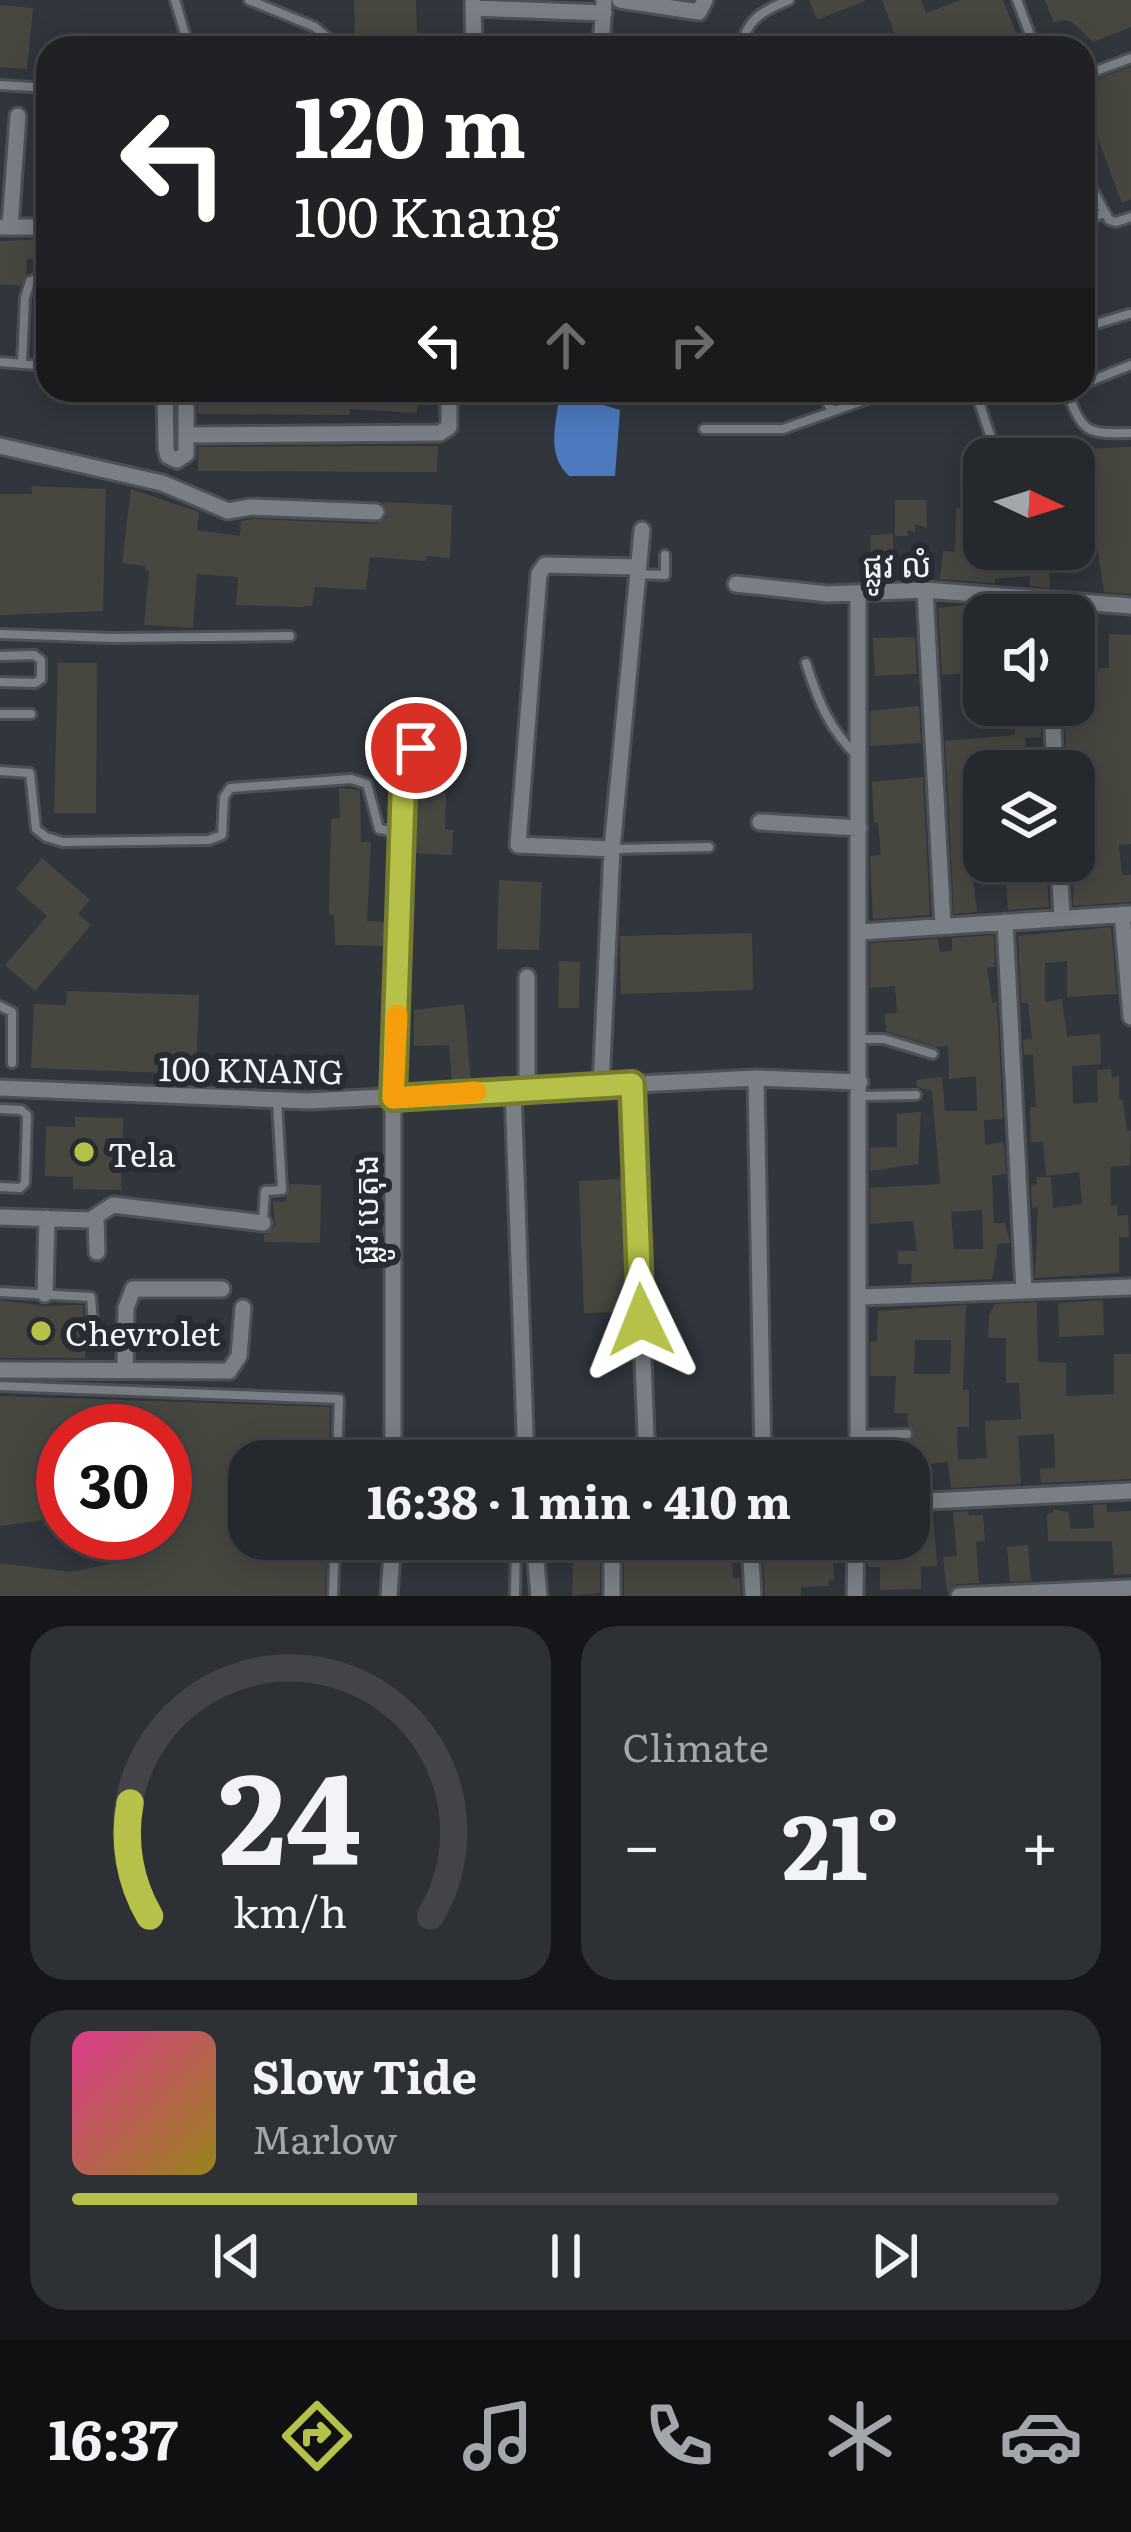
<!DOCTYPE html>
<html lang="en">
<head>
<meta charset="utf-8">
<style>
  body { margin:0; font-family:Literata,"Noto Sans Khmer",serif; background:#2d3035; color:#f1f3f6; height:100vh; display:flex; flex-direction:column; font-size:45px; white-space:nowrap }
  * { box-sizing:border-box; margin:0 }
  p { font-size:39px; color:#a3a6aa }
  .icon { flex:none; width:66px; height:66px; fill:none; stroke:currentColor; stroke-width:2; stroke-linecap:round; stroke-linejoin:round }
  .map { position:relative; height:1596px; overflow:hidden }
  .panel { display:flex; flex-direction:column; gap:30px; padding:30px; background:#141619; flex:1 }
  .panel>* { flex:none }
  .guide { position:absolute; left:36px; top:36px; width:1059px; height:366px; border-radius:36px; box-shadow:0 6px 30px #0003,0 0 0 3px #424449; background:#202124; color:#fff; overflow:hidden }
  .needle { width:78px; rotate:94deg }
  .controls { position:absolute; left:963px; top:438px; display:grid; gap:24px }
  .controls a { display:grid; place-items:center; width:132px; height:132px; border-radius:24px; background:#25282d; box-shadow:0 6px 30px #0003,0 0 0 3px #424449; font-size:60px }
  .speed { position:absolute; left:36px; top:1404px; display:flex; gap:24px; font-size:60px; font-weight:700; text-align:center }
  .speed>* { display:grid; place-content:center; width:156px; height:156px; border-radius:50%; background:#25282d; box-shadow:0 6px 30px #0003,0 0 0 3px #424449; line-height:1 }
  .speed .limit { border:18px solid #d22; background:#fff; color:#111 }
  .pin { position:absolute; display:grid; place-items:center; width:102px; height:102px; color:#fff; margin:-51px; border:6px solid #fff; border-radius:50%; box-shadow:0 3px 12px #0007 }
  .me { position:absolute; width:132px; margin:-66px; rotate:358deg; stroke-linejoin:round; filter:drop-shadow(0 0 9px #0008) }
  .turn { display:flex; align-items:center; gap:42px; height:252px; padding:0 60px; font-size:54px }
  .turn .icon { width:156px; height:156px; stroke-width:2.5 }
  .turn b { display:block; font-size:84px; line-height:102px }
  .lanes { display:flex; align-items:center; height:114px; padding:0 60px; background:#0003; justify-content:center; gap:60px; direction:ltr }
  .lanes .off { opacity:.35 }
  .big { font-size:90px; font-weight:700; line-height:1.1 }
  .panel .widget { flex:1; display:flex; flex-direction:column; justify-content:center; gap:18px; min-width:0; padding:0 42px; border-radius:36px; background:#2d3035 }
  .panel .dial { align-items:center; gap:0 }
  .dial svg { height:312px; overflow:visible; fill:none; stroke:#424449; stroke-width:7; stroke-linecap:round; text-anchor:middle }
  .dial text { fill:#f1f3f6; stroke:none }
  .song { display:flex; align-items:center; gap:36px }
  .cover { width:144px; height:144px; border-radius:18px; background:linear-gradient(135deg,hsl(330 70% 55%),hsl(50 70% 35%)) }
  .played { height:12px; border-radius:6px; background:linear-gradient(90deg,#b6c149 35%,#424449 35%) }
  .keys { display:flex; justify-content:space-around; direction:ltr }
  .heat { display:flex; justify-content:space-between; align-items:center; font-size:66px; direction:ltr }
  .panel .tiles { flex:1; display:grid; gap:30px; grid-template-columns:1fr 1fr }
  .widget:last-child { grid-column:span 2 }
  .trip { position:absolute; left:228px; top:1440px; width:702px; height:120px; border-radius:36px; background:#25282d; box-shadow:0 6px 30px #0003,0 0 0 3px #424449; font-weight:700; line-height:120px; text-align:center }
  .menu { display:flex; height:192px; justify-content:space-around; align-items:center; background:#0f1012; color:#a3a6aa }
  .menu .icon { width:84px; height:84px }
  .menu .selected { color:#b6c149 }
  .menu b { font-size:54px; color:#f1f3f6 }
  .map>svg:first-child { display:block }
  .water { fill:#4d7abf }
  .building { fill:#464840; fill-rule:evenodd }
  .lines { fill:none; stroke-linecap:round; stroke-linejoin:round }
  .lane-casing { stroke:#4d5156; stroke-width:14 }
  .street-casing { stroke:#4d5156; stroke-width:21 }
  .lane { stroke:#7a7f86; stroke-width:8 }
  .street { stroke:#7a7f86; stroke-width:15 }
  .route-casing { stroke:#767d2f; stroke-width:30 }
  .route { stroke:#b6c149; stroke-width:21 }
  .slow { stroke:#f59e0b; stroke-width:21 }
  .poi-dot { fill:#b6c149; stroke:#282b31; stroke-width:4.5 }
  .labels { text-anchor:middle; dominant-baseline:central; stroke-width:12; stroke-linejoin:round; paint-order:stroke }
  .street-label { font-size:33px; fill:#f1f4f8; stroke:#282b31 }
  .poi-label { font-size:33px; fill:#f1f4f8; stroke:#282b31; text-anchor:start }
</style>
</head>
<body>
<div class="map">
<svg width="1131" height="1596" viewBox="0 0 1131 1596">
  <rect width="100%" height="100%" fill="#31353c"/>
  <path class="water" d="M576,397L620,410L615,476H569C547,455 555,427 559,399Z"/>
  <path class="building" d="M354,0H416L417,38L355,39Z
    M809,0H865V1L817,20Z
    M882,0H921L926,13L961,0H1003L1022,48H914L913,43L900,48Z
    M1045,0H1131V27L1093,42L1073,23L1065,20L1054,23Z
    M0,5L33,8L27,69L0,67Z
    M1131,67V199L1122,203L1083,100V84Z
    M48,239V259H27L26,274L20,286L0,284V241Z
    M198,390H418L417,413L350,409V415L198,414Z
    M375,446H438L437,472L198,471V447Z
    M1131,447V594L1104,592L1097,545L1098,475H1083L1082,449Z
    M31,486L106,489L103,611L0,615V494H32Z
    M131,489L199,512L197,530L240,536L241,521L252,519L376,524L387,517L383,502L452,505L450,558L426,556V561L370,557L366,590L315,587L312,605L301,607L236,605L238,577L197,574L193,628L144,625L149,571H145L146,566L122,563Z
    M895,500H926L927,528L915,524V532L907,530L908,536H895Z
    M956,508H984V549H1048L1050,588L1030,586V576L995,579V583L940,579L943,551L955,552Z
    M893,534L894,579L864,580V555H871L870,535Z
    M965,605L1005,608V615H984V672L942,675L938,608Z
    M1109,634L1131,635V844L1119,845L1122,875H1131V902L1073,906L1074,771H1067L1064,708H1074V670L1109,668Z
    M915,637L917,674L875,676L873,638Z
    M58,663H97L96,813H54Z
    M1014,705H1040L1041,737L1025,738L1027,771H984V861H997L996,879L973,880L977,912L954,914L945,741L1015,735Z
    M919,706L921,743L870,746V711Z
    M923,777L930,915L873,919L870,856L881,855L878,822L874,823L872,782Z
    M339,788L360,790L361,842H371L367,921L386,922L385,946L335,945L334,915L329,914L331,819L340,818Z
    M415,792L446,793L445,829L453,830L452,855L413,853Z
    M42,858L90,900L78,914L91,925L35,991L5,965L47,916L16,889Z
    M1023,861H1046L1049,907L1008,910L1006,881H1023Z
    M499,880L542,882L539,950L497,949Z
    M1111,927L1117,994L1067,997V961L1045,963V1002L1062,999L1067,1037L1100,1034L1101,1064L1072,1066L1073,1104L1098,1102L1097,1070L1111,1069L1112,1078L1119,1076V1100H1123L1127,1131H1131L1130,1165L1110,1167L1111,1206H1117L1118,1216L1128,1215L1129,1237H1119V1273L1035,1278L1038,1207L1032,1208L1031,1186L1037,1184L1036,1177H1051L1053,1208L1082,1204L1079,1172L1046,1176L1043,1142H1031L1030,1107H1036L1033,1054L1024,1055L1023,1040L1032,1039L1028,1003H1021L1018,936Z
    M752,933L753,990L621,994L620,936Z
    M994,935L995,967L987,968L992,1003L997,1002L1003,1119L984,1120L985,1145L1004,1142L1006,1174L992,1176L994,1223H1005L1010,1243L998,1244L992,1279L911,1283L912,1264H898V1251H917L913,1221L870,1224V1188L940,1184L932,1091L917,1087V1080L942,1077L945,1111H977L976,1076L949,1079L948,1046L937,1047L886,1031L885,1014L897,1013L895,986L870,988V943L938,939L940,952L952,951V938ZM982,1210L983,1249H954L951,1212Z
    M559,961L580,962L579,1008H558Z
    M67,991L199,995L196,1074L31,1068L34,1004L66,1005Z
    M464,1004L471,1081L452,1082L449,1045L414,1046V1010Z
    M921,1112L918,1164L870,1171V1148L897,1147V1114Z
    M75,1117L123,1118L121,1190L73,1189V1177L45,1176L46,1126L75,1127Z
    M622,1179L627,1312L584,1313L579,1181Z
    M290,1184L321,1185L320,1243L264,1242V1235L275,1226L273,1201L285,1202Z
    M0,1300L44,1306L83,1305L85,1358H0Z
    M1103,1300L1104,1335L1059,1337L1058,1303Z
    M1037,1302L1038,1362L1066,1363V1396L1114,1394V1354H1131V1479L1041,1483L1040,1469L1055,1468L1054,1434L1018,1436L1021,1484L951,1488L948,1462L930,1464L932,1489L909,1490L908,1458L875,1459L874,1443L908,1442L915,1435L908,1426L907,1413H894L896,1376H870V1342H877L878,1311L966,1305L963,1390H969V1427H957L958,1460L987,1458L985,1421L1021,1419L1019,1383H1006V1338H988L989,1315L995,1304ZM915,1340H951L950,1374H914Z
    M0,1396L330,1407L329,1461H249V1539H327L325,1596H0V1563L71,1572L125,1561L126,1533H165V1431H63V1517L0,1526Z
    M1106,1504L1107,1512L1131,1511V1574L1114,1575L1112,1541H1048L1047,1514L1053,1513V1509L1068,1512L1071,1529L1094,1528L1093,1505Z
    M968,1511L969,1515H983L985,1540L976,1542L979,1583L957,1584L947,1593L943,1557L957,1556L953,1512Z
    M920,1513H933L937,1566L921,1567V1589L880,1590V1567H868V1539H901V1548L924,1547Z
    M574,1539H600V1593L572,1596Z
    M624,1539H738L739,1557H732L733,1578H740L741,1596H624Z
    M762,1539H769L770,1555L798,1553V1539H838V1553H833L834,1580H829V1586L801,1587V1596H765Z
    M1028,1545L1031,1581L1010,1582L1007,1547Z"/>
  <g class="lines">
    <defs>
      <path id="lane" d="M175,0L189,48
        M249,0L315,27L340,48
        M1017,0L1035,48
        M741,48C746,19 764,10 789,0
        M1083,76L1131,58
        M0,85L47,88
        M1083,172L1109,220L1116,222L1131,217
        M1083,223L1103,213
        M1083,328L1129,314
        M0,362L48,366
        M22,364L25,298L30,281L48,275
        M1083,384L1131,365
        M820,390L832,411
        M975,390L998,459
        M1066,390C1084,433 1084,434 1131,433
        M704,429H783L893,390
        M638,574L665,575V555
        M0,634L113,638L290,636
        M0,656L34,655L41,660V679L35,683L0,682
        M806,663C818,701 829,729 858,757
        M0,714H31
        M0,771L30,773L36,829L46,837L63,842L209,840L222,835L224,797L230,788L351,779L367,784L379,829L401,833
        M615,849L709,847
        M0,1006L12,1012V1063
        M860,1039H884L933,1054
        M860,1096L916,1095
        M0,1109L21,1110L27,1115L25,1183L20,1188L0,1187
        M263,1222L265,1191L282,1190L277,1101
        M0,1292L91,1297L93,1322
        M0,1386L339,1399L337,1461
        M860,1435L907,1434
        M333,1596L335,1539
        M515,1596L516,1539"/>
      <path id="street" d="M620,0L699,12L705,0
        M473,3L474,48
        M473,8L604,13
        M601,48L604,0
        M3,227H48
        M10,227L18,116
        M165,390L166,449L168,456L177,460L186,454V390
        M187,435L440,433L449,427V390
        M0,446L162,483L228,511L251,507L376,512
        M736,584L828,594L925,590L1131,606
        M925,590L943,926
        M1052,705L1055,771
        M760,822L859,828
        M612,849L518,845L539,574L545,565L638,567
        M1059,861L1062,918
        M1122,914L1131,1017
        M1005,922L1024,1291
        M860,932L1131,914
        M527,977V1089
        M756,1078L763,1461
        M632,1084L647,1461
        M601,1086L612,849L642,530
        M0,1088L308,1101L756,1078L860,1082
        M513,1089L526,1461
        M0,1217L90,1220L113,1205L263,1223
        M96,1217L97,1252
        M45,1294L47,1218
        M861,1297L1131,1287
        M0,1370L229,1371L239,1356L243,1308
        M125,1370L126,1308L133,1289H222
        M393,1461V1098L404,766L416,748
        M858,1461V593
        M909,1502L1131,1491
        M534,1539L539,1596
        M612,1539V1596
        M750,1539L753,1596
        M389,1596L393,1539
        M855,1596L856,1539
        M959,1596L1131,1588"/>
    </defs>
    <use href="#lane" class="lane-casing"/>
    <use href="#street" class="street-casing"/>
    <use href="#lane" class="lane"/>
    <use href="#street" class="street"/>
  </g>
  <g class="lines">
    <defs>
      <path id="route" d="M416,748L404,766L393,1098L632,1084L641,1320"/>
    </defs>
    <use href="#route" class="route-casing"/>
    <use href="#route" class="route"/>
    <path class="slow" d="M397,1015L393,1098L476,1092"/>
  </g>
  <g class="poi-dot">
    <circle cx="84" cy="1152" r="12"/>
    <circle cx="41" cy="1331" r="12"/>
  </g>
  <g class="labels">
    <g class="street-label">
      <text transform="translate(897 563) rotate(-1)">ផ្លូវ លំ</text>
      <text transform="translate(251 1068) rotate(1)">100 KNANG</text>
      <text transform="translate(363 1210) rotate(-90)">ផ្លូវ បេតុង</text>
    </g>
    <g class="poi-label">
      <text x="108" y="1152">Tela</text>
      <text x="65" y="1331">Chevrolet</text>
    </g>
  </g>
</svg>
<div class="controls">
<a><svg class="needle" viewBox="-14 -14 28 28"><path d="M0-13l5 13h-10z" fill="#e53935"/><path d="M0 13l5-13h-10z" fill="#a3a6aa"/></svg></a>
<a><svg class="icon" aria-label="sound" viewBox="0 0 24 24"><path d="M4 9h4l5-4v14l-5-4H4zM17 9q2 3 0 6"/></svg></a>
<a><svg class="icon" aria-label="layers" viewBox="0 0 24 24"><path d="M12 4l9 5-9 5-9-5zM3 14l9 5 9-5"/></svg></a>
</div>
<div class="speed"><div class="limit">30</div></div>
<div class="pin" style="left:416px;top:748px;background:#d93025"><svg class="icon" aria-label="arrive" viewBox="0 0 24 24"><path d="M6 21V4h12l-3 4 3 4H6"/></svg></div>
<svg class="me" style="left:641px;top:1320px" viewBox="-20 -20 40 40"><path d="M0-17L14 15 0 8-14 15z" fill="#b6c149" stroke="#fff" stroke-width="4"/></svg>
<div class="trip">16:38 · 1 min · 410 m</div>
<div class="guide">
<div class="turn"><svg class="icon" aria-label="left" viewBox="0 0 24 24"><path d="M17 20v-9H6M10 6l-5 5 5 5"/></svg><div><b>120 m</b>100 Knang</div></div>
<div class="lanes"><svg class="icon" aria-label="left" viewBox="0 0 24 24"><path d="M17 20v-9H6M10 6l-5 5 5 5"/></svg><svg class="icon off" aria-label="ahead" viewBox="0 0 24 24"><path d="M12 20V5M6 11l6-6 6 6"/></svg><svg class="icon off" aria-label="right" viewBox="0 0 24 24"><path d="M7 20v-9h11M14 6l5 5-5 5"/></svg></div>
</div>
</div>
<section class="panel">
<div class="tiles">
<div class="widget dial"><svg viewBox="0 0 100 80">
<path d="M14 69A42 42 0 1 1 86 69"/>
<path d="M14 69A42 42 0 0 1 9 40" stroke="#b6c149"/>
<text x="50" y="56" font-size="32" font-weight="700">24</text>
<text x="50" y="72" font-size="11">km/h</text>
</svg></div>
<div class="widget"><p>Climate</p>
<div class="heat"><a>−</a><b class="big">21°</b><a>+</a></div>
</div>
<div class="widget">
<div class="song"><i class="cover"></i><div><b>Slow Tide</b><p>Marlow</p></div></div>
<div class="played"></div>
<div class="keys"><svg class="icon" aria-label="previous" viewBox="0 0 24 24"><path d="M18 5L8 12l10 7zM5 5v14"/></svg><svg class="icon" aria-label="pause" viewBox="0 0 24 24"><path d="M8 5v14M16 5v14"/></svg><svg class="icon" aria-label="next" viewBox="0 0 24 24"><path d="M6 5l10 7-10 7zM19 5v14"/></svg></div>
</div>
</div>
</section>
<nav class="menu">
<b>16:37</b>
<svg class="icon selected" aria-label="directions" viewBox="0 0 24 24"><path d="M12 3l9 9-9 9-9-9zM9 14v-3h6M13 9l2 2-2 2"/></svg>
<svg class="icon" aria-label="music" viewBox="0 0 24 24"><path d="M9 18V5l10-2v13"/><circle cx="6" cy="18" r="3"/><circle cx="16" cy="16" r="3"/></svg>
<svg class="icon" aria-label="phone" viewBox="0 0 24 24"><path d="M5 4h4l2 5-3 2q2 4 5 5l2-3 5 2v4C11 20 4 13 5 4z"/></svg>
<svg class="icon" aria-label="climate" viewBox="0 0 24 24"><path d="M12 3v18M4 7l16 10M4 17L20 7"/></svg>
<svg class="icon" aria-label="car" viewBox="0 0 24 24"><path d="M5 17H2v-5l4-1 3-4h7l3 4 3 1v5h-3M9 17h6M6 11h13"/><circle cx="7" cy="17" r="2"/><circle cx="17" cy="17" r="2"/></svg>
</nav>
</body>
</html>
